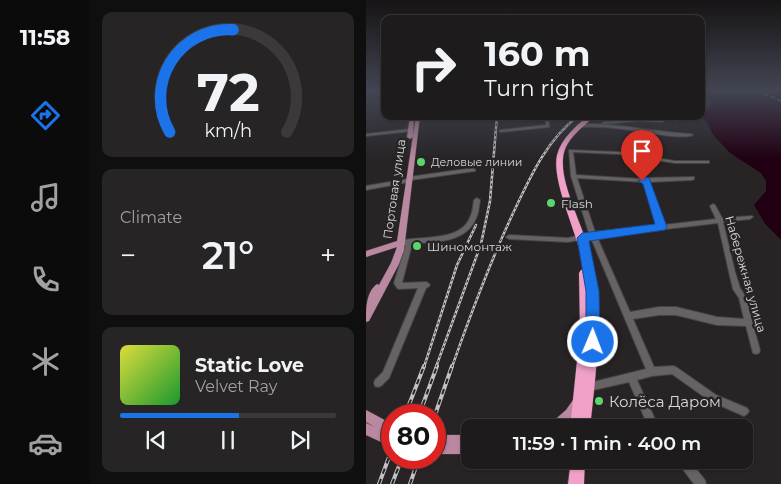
<!DOCTYPE html>
<html lang="en">
<head>
<meta charset="utf-8">
<style>
  body { margin:0; font-family:Montserrat,sans-serif; background:#262425; color:#f1f3f6; height:100vh; display:flex; flex-direction:column; font-size:19px; white-space:nowrap }
  * { box-sizing:border-box; margin:0 }
  p { font-size:16px; color:#a1a1a3 }
  .icon { flex:none; width:28px; height:28px; fill:none; stroke:currentColor; stroke-width:2; stroke-linecap:round; stroke-linejoin:round }
  .map { position:relative; flex:1; overflow:hidden }
  .sheet { display:flex; flex-direction:column; gap:12px; padding:12px; background:#100f0f; width:276px }
  .sheet>* { flex:none }
  .top-card { position:absolute; left:15px; top:15px; width:324px; height:105px; border-radius:10px; box-shadow:0 1px 4px #0004,0 0 0 1px #3c393b; background:#1e1b1c; color:#f1f3f6; overflow:hidden }
  .speed { position:absolute; left:15px; top:404px; display:flex; gap:10px; font-size:25px; font-weight:700; text-align:center }
  .speed>* { display:grid; place-content:center; width:65px; height:65px; border-radius:50%; background:#1e1b1c; box-shadow:0 1px 4px #0004,0 0 0 1px #3c393b; line-height:1 }
  .speed .limit { border:8px solid #d22; background:#fff; color:#111 }
  .pin { position:absolute; display:grid; place-items:center; width:42px; height:42px; color:#fff; margin:-51px -21px; border-radius:50% 50% 50% 0; rotate:-45deg; box-shadow:0 0 5px #0007 }
  .pin .icon { rotate:45deg }
  .me { position:absolute; width:55px; margin:-28px; rotate:1deg; stroke-linejoin:round; filter:drop-shadow(0 0 4px #0008) }
  .turn { display:flex; align-items:center; gap:18px; height:105px; padding:0 20px; font-size:22px }
  .turn .icon { width:65px; height:65px; stroke-width:2.5 }
  .turn b { display:block; font-size:35px; line-height:42px }
  .big { font-size:38px; font-weight:600; line-height:1.1 }
  .sheet .widget { flex:1; display:flex; flex-direction:column; justify-content:center; gap:8px; min-width:0; padding:0 18px; border-radius:10px; background:#262425 }
  .sheet .dial { align-items:center; gap:0 }
  .dial svg { height:130px; overflow:visible; fill:none; stroke:#3c393b; stroke-width:7; stroke-linecap:round; text-anchor:middle }
  .dial text { fill:#f1f3f6; stroke:none }
  .song { display:flex; align-items:center; gap:15px }
  .cover { width:60px; height:60px; border-radius:8px; background:linear-gradient(135deg,hsl(60 70% 55%),hsl(130 70% 35%)) }
  .played { height:5px; border-radius:2px; background:linear-gradient(90deg,#1a73e8 55%,#3c393b 55%) }
  .keys { display:flex; justify-content:space-around; direction:ltr }
  .heat { display:flex; justify-content:space-between; align-items:center; font-size:28px; direction:ltr }
  .trip { position:absolute; left:95px; top:419px; width:292px; height:50px; border-radius:10px; background:#1e1b1c; box-shadow:0 1px 4px #0004,0 0 0 1px #3c393b; font-weight:600; line-height:50px; text-align:center }
  main { display:flex; flex:1; min-height:0 }
  .menu { display:flex; flex-direction:column; width:90px; justify-content:space-around; align-items:center; background:#0c0b0b; color:#a1a1a3 }
  .menu .icon { width:35px; height:35px }
  .menu .on { color:#1a73e8 }
  .menu b { font-size:22px; color:#f1f3f6 }
  .map>svg:first-child { display:block }
  .water { fill:#200012 }
  .lines { fill:none; stroke-linecap:round; stroke-linejoin:round }
  .ferry { stroke:#fdd7e8; stroke-width:1; stroke-dasharray:4 3; stroke-linecap:butt }
  .minor-casing { stroke:#454344; stroke-width:2 }
  .major-casing { stroke:#454344; stroke-width:1 }
  .highway-casing { stroke:#454344; stroke-width:1 }
  .minor { fill:#676364; fill-rule:evenodd }
  .major { fill:#ba88a0; fill-rule:evenodd }
  .highway { fill:#f1a1c8; fill-rule:evenodd }
  .rail-far1-casing { stroke:#c3c1c2; stroke-width:2.5 }
  .rail-casing { stroke:#c3c1c2; stroke-width:4 }
  .rail-far1 { stroke:#282426; stroke-width:1; stroke-dasharray:2.5; stroke-linecap:butt }
  .rail { stroke:#282426; stroke-width:2; stroke-dasharray:5.5; stroke-linecap:butt }
  .route { fill:#1a73e8; stroke:#114b97 }
  .poi-dot { fill:#5bd56d; stroke:#282426; stroke-width:2 }
  .labels { text-anchor:middle; dominant-baseline:central; stroke-width:5; stroke-linejoin:round; paint-order:stroke }
  .far-poi-label { font-size:11px; fill:#dad8d9; stroke:#282426; text-anchor:start }
  .street-label { font-size:12px; fill:#dad8d9; stroke:#282426 }
  .poi-label { font-size:12px; fill:#dad8d9; stroke:#282426; text-anchor:start }
  .near-poi-label { font-size:15px; fill:#dad8d9; stroke:#282426; text-anchor:start }
</style>
</head>
<body>
<main>
<nav class="menu">
<b>11:58</b>
<svg class="icon on" aria-label="directions" viewBox="0 0 24 24"><path d="M12 3l9 9-9 9-9-9zM9 14v-3h6M13 9l2 2-2 2"/></svg>
<svg class="icon" aria-label="music" viewBox="0 0 24 24"><path d="M9 18V5l10-2v13"/><circle cx="6" cy="18" r="3"/><circle cx="16" cy="16" r="3"/></svg>
<svg class="icon" aria-label="phone" viewBox="0 0 24 24"><path d="M5 4h4l2 5-3 2q2 4 5 5l2-3 5 2v4C11 20 4 13 5 4z"/></svg>
<svg class="icon" aria-label="climate" viewBox="0 0 24 24"><path d="M12 3v18M4 7l16 10M4 17L20 7"/></svg>
<svg class="icon" aria-label="car" viewBox="0 0 24 24"><path d="M5 17H2v-5l4-1 3-4h7l3 4 3 1v5h-3M9 17h6M6 11h13"/><circle cx="7" cy="17" r="2"/><circle cx="17" cy="17" r="2"/></svg>
</nav>
<section class="sheet">
<div class="widget dial"><svg viewBox="0 0 100 80">
<path d="M14 69A42 42 0 1 1 86 69"/>
<path d="M14 69A42 42 0 0 1 53 6" stroke="#1a73e8"/>
<text x="50" y="56" font-size="32" font-weight="700">72</text>
<text x="50" y="72" font-size="11">km/h</text>
</svg></div>
<div class="widget"><p>Climate</p>
<div class="heat"><a>−</a><b class="big">21°</b><a>+</a></div>
</div>
<div class="widget">
<div class="song"><i class="cover"></i><div><b>Static Love</b><p>Velvet Ray</p></div></div>
<div class="played"></div>
<div class="keys"><svg class="icon" aria-label="previous" viewBox="0 0 24 24"><path d="M18 5L8 12l10 7zM5 5v14"/></svg><svg class="icon" aria-label="pause" viewBox="0 0 24 24"><path d="M8 5v14M16 5v14"/></svg><svg class="icon" aria-label="next" viewBox="0 0 24 24"><path d="M6 5l10 7-10 7zM19 5v14"/></svg></div>
</div>
</section>
<div class="map">
<svg width="415" height="484" viewBox="0 0 415 484">
  <rect width="100%" height="100%" fill="#282426"/>
  <path class="water" d="M335,91H415V240L399,224L388,205L400,191V181L395,173L364,153L348,136L341,123L335,116V112L344,107L346,103Z"/>
  <g class="lines">
    <path class="ferry" d="M392,91L415,101"/>
    <defs>
      <path id="minor" d="M15,91L14,92L0,94V92Z
        M179,116H183V127L135,132L133,131L135,130L180,125Z
        M309,116H313L311,121L308,120Z
        M271,119L296,120L298,121L296,122L271,121L238,124L236,123L238,122Z
        M227,124C260,125 292,132 325,134L327,135C314,140 273,131 257,129C242,127 228,126 213,127L211,126L213,125Z
        M45,129L47,130L46,131L0,136V134Z
        M203,150L253,152L309,161H343V163H309L253,154L207,152L210,175L276,179L280,178L328,177V179L326,180L283,182L297,225L350,219L344,206L347,204L349,205L356,218L386,216L387,217L384,219L357,222L369,272L374,288L380,297L386,320L388,323L387,325L394,350L393,353L390,354L387,353L380,326L351,325L310,315H293L267,319L288,367L307,366L310,367L350,395L381,408L383,411L381,414L378,416L344,401L306,374L286,376L271,380L293,428H283L263,382L223,391L220,390L219,387L220,384L223,383L280,369L225,238L202,242L143,239L140,237L143,235L202,238L223,233L205,176ZM211,178L278,182L292,225L229,232ZM352,223L363,272L367,289L373,298L378,319L351,317L310,307H293L264,312L231,237Z
        M107,168L109,169V171L45,180L43,182L0,190V186L41,179L43,177Z
        M111,198L114,200C113,205 113,211 111,216C101,244 70,241 46,244L36,283L60,282L62,283L64,285L62,287L60,288L23,378L15,386L12,387L9,386L8,383L9,380L17,372L52,288L33,289L31,288L28,283L40,245H33L32,243L33,241C56,235 96,243 105,215C107,211 107,205 108,200Z
        M312,460H323L339,480L340,484H328L313,464Z"/>
      <path id="major" d="M44,116H48L47,137L44,139L41,137Z
        M50,116H54L38,250L33,264L3,321L0,322C0,309 0,292 11,284L13,285L25,263L31,247L0,257V251L31,241Z
        M211,398L215,400L217,404L208,418L197,428H182L184,424L200,410L207,400Z
        M0,410L26,424V447L0,435V423L9,427L0,422Z
        M69,435H104V454H69Z"/>
      <path id="highway" d="M222,116H229C216,128 199,139 197,158C194,187 221,233 227,264C237,318 230,374 224,428H204L214,332L213,273L215,270L218,269C214,238 185,183 191,155C195,139 210,126 222,116Z
        M205,460H219L218,484H202Z"/>
    </defs>
    <use href="#minor" class="minor-casing"/>
    <use href="#major" class="major-casing"/>
    <use href="#highway" class="highway-casing"/>
    <use href="#minor" class="minor"/>
    <use href="#major" class="major"/>
    <use href="#highway" class="highway"/>
    <defs>
      <path id="rail-far1" d="M58,367L91,265L110,225
        M70,367L115,244L124,201L131,116
        M86,367C105,313 125,259 150,207C166,173 182,139 212,116"/>
      <path id="rail" d="M39,415L58,366
        M53,415L71,366
        M69,415L86,366
        M13,484L26,449
        M26,484L36,458
        M44,484L53,458"/>
    </defs>
    <use href="#rail-far1" class="rail-far1-casing"/>
    <use href="#rail" class="rail-casing"/>
    <use href="#rail-far1" class="rail-far1"/>
    <use href="#rail" class="rail"/>
  </g>
  <linearGradient id="sky" x2="0" y2="1"><stop stop-color="#161415"/><stop offset="0.57" stop-color="#424552"/><stop offset="1" stop-color="#424552" stop-opacity="0"/></linearGradient>
  <rect width="415" height="159" fill="url(#sky)"/>
  <path class="route" d="M280,177L283,178L301,227L299,230L223,241L233,291L234,342L232,347L227,349L222,347L220,342V291L211,238L216,233L289,224L277,184L272,181Z"/>
  <g class="poi-dot">
    <circle cx="55" cy="162" r="5"/>
    <circle cx="185" cy="203" r="5"/>
    <circle cx="51" cy="246" r="5"/>
    <circle cx="233" cy="401" r="5"/>
  </g>
  <g class="labels">
    <g class="far-poi-label">
      <text x="65" y="162">Деловые линии</text>
    </g>
    <g class="street-label">
      <text transform="translate(28 189) rotate(-82)">Портовая улица</text>
      <text transform="translate(380 274) rotate(74)">Набережная улица</text>
    </g>
    <g class="poi-label">
      <text x="195" y="203">Flash</text>
      <text x="61" y="246">Шиномонтаж</text>
    </g>
    <g class="near-poi-label">
      <text x="243" y="401">Колёса Даром</text>
    </g>
  </g>
</svg>
<div class="speed"><div class="limit">80</div></div>
<div class="pin" style="left:276px;top:181px;background:#d93025"><svg class="icon" aria-label="arrive" viewBox="0 0 24 24"><path d="M6 21V4h12l-3 4 3 4H6"/></svg></div>
<svg class="me" style="left:227px;top:342px" viewBox="-20 -20 40 40"><circle r="17" fill="#1a73e8" stroke="#fff" stroke-width="3"/><path d="M0-11L8 9 0 5-8 9z" fill="#fff"/></svg>
<div class="trip">11:59 · 1 min · 400 m</div>
<div class="top-card">
<div class="turn"><svg class="icon" aria-label="right" viewBox="0 0 24 24"><path d="M7 20v-9h11M14 6l5 5-5 5"/></svg><div><b>160 m</b>Turn right</div></div>
</div>
</div>
</main>
</body>
</html>
